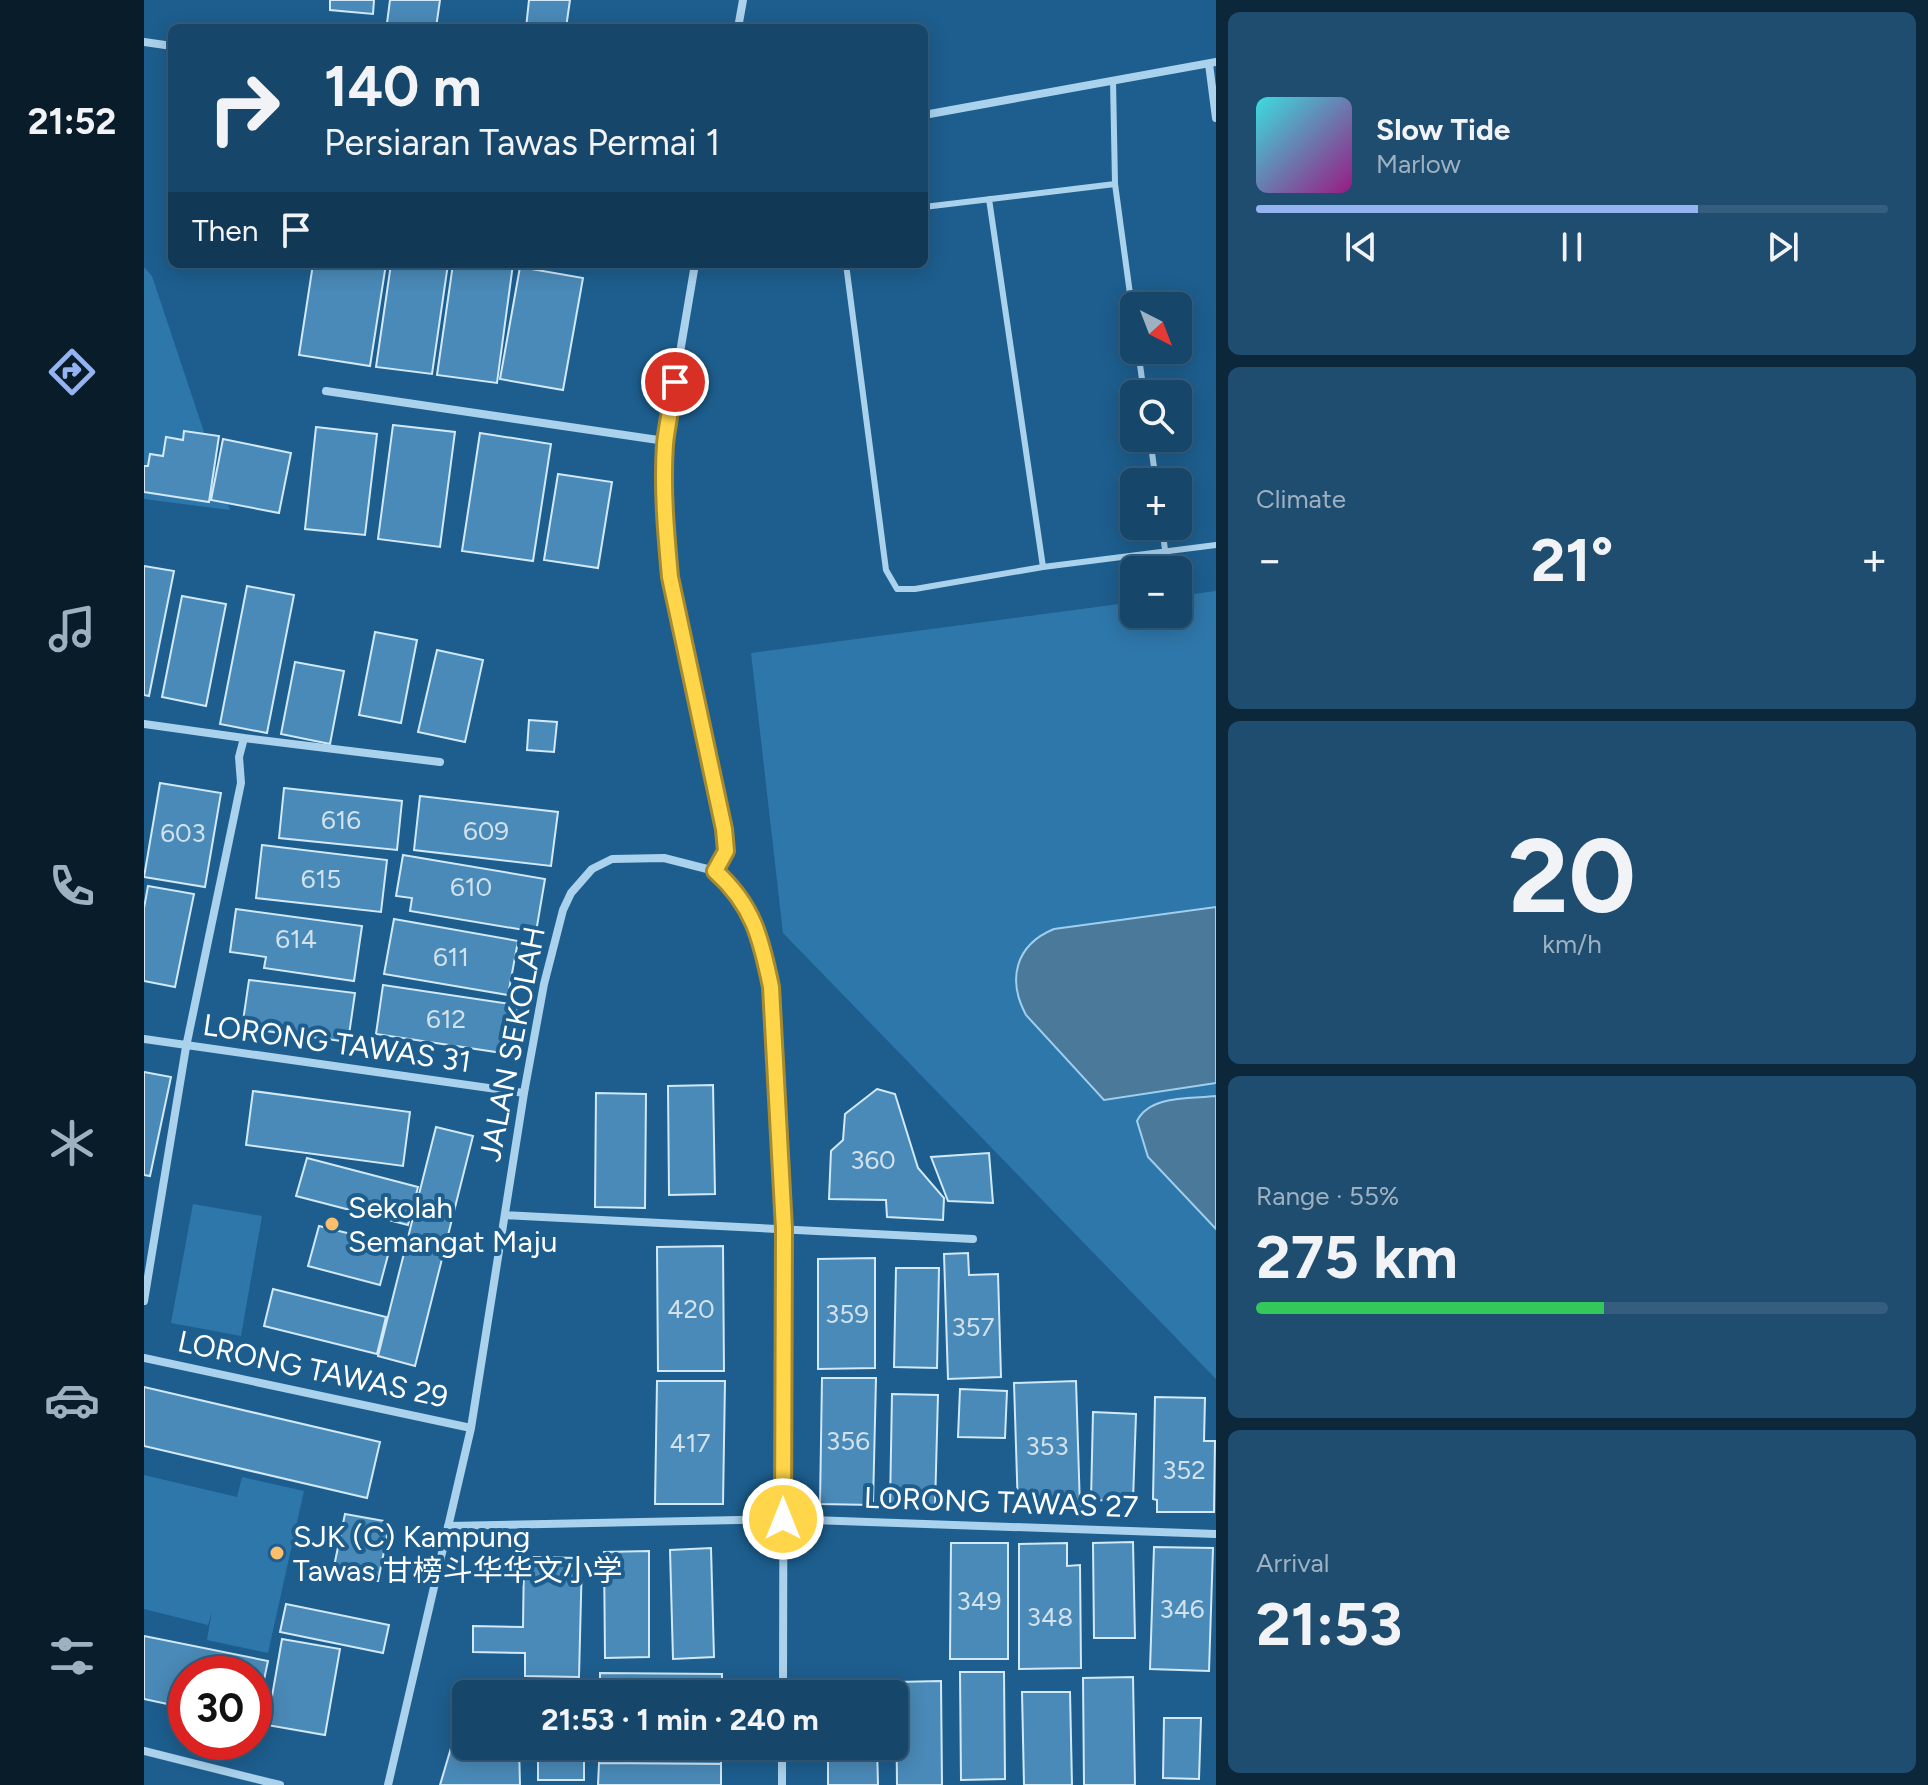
<!DOCTYPE html>
<html lang="en">
<head>
<meta charset="utf-8">
<style>
  body { margin:0; font-family:Figtree,"Noto Sans SC",sans-serif; background:#1f4d70; color:#f1f3f6; height:100vh; display:flex; flex-direction:column; font-size:30px; white-space:nowrap }
  * { box-sizing:border-box; margin:0 }
  p { font-size:26px; color:#9eb1c1 }
  .icon { flex:none; width:44px; height:44px; fill:none; stroke:currentColor; stroke-width:2; stroke-linecap:round; stroke-linejoin:round }
  .map { position:relative; flex:1; overflow:hidden }
  .drawer { display:flex; flex-direction:column; gap:12px; padding:12px; background:#0c263a; width:712px }
  .drawer>* { flex:none }
  .hud { position:absolute; left:24px; top:24px; width:760px; height:244px; border-radius:12px; box-shadow:0 4px 20px #0003,0 0 0 2px #355e7e; background:#16466a; color:#f1f3f6; overflow:hidden }
  .needle { width:52px; rotate:138deg }
  .fabs { position:absolute; left:976px; top:292px; display:grid; gap:16px }
  .fabs a { display:grid; place-items:center; width:72px; height:72px; border-radius:12px; background:#16466a; box-shadow:0 4px 20px #0003,0 0 0 2px #355e7e; font-size:40px }
  .speed { position:absolute; left:24px; top:1656px; display:flex; gap:16px; font-size:40px; font-weight:700; text-align:center }
  .speed>* { display:grid; place-content:center; width:104px; height:104px; border-radius:50%; background:#16466a; box-shadow:0 4px 20px #0003,0 0 0 2px #355e7e; line-height:1 }
  .speed .limit { border:12px solid #d22; background:#fff; color:#111 }
  .pin { position:absolute; display:grid; place-items:center; width:68px; height:68px; color:#fff; margin:-34px; border:4px solid #fff; border-radius:50%; box-shadow:0 2px 8px #0007 }
  .me { position:absolute; width:88px; margin:-44px; rotate:0deg; stroke-linejoin:round; filter:drop-shadow(0 0 6px #0008) }
  .turn { display:flex; align-items:center; gap:28px; height:168px; padding:0 24px; font-size:36px }
  .turn .icon { width:104px; height:104px; stroke-width:2.5 }
  .turn b { display:block; font-size:56px; line-height:68px }
  .then { display:flex; align-items:center; height:76px; padding:0 24px; background:#0003; gap:16px; font-size:30px }
  .big { font-size:60px; font-weight:700; line-height:1.1 }
  .drawer .widget { flex:1; display:flex; flex-direction:column; justify-content:center; gap:12px; min-width:0; padding:0 28px; border-radius:12px; background:#1f4d70 }
  .drawer .dial { align-items:center; gap:0 }
  .dial b { font-size:104px; line-height:1 }
  .song { display:flex; align-items:center; gap:24px }
  .cover { width:96px; height:96px; border-radius:12px; background:linear-gradient(135deg,hsl(180 70% 55%),hsl(310 70% 35%)) }
  .played { height:8px; border-radius:4px; background:linear-gradient(90deg,#95b2f1 70%,#355e7e 70%) }
  .keys { display:flex; justify-content:space-around; direction:ltr }
  .heat { display:flex; justify-content:space-between; align-items:center; font-size:44px; direction:ltr }
  .charge { height:12px; border-radius:6px; background:linear-gradient(90deg,#34c759 55%,#355e7e 0) }
  .trip { position:absolute; left:308px; top:1680px; width:456px; height:80px; border-radius:12px; background:#16466a; box-shadow:0 4px 20px #0003,0 0 0 2px #355e7e; font-weight:700; line-height:80px; text-align:center }
  main { display:flex; flex:1; min-height:0 }
  .tab-bar { display:flex; flex-direction:column; width:144px; justify-content:space-around; align-items:center; background:#091c2a; color:#9eb1c1 }
  .tab-bar .icon { width:56px; height:56px }
  .tab-bar .on { color:#95b2f1 }
  .tab-bar b { font-size:36px; color:#f1f3f6 }
  .map>svg:first-child { display:block }
  .green { fill:#2e77aa }
  .water { fill:#4b799a; stroke:#9fcfef; stroke-width:2 }
  .building { fill:#4a8ab8; stroke:#d1e9f9; stroke-width:2 }
  .lines { fill:none; stroke-linecap:round; stroke-linejoin:round }
  .lane { stroke:#abd2ed; stroke-width:6 }
  .street { stroke:#abd2ed; stroke-width:8 }
  .route-casing { stroke:#a68a30; stroke-width:20 }
  .route { stroke:#ffd54a; stroke-width:14 }
  .poi-dot { fill:#fcbe6a; stroke:#1d5e8e; stroke-width:3 }
  .labels { text-anchor:middle; dominant-baseline:central; stroke-width:8; stroke-linejoin:round; paint-order:stroke }
  .number-label { font-size:26px; fill:#d2e2ed }
  .street-label { font-size:30px; fill:#fff; stroke:#1d5e8e }
  .poi-label { font-size:30px; fill:#fff; stroke:#1d5e8e; text-anchor:start }
</style>
</head>
<body>
<main>
<nav class="tab-bar">
<b>21:52</b>
<svg class="icon on" aria-label="directions" viewBox="0 0 24 24"><path d="M12 3l9 9-9 9-9-9zM9 14v-3h6M13 9l2 2-2 2"/></svg>
<svg class="icon" aria-label="music" viewBox="0 0 24 24"><path d="M9 18V5l10-2v13"/><circle cx="6" cy="18" r="3"/><circle cx="16" cy="16" r="3"/></svg>
<svg class="icon" aria-label="phone" viewBox="0 0 24 24"><path d="M5 4h4l2 5-3 2q2 4 5 5l2-3 5 2v4C11 20 4 13 5 4z"/></svg>
<svg class="icon" aria-label="climate" viewBox="0 0 24 24"><path d="M12 3v18M4 7l16 10M4 17L20 7"/></svg>
<svg class="icon" aria-label="car" viewBox="0 0 24 24"><path d="M5 17H2v-5l4-1 3-4h7l3 4 3 1v5h-3M9 17h6M6 11h13"/><circle cx="7" cy="17" r="2"/><circle cx="17" cy="17" r="2"/></svg>
<svg class="icon" aria-label="filters" viewBox="0 0 24 24"><path d="M4 7h16M4 17h16"/><circle cx="9" cy="7" r="2"/><circle cx="15" cy="17" r="2"/></svg>
</nav>
<div class="map">
<svg width="1072" height="1785" viewBox="0 0 1072 1785">
  <rect width="100%" height="100%" fill="#1d5e8e"/>
  <path class="green" d="M0,267L8,276L86,510L0,499Z
    M1072,591V1379L639,933L607,653L990,602V614H1034V596Z
    M49,1204L118,1216L97,1336L27,1323Z
    M0,1475L93,1497L98,1477L160,1491L124,1653L63,1640L68,1611L64,1625L0,1609Z"/>
  <path class="water" d="M1072,907V1083L960,1100L882,1015C863,980 871,945 910,929Z
    M1072,1096V1229L1004,1157L993,1121C1006,1095 1046,1099 1072,1096Z"/>
  <path class="building" d="M186,0H230L229,14L186,10Z
    M246,0H296L292,28L243,23Z
    M385,0H426L422,28H382Z
    M169,264H242L226,366L155,355Z
    M247,264H304L288,374L232,367Z
    M309,264H369L353,383L293,375Z
    M376,267L439,278L419,390L356,379Z
    M249,425L311,432L296,547L234,539Z
    M172,427L233,434L221,535L161,529Z
    M40,431L75,436L65,502L0,492V466H4L6,454L19,456L22,437L39,440Z
    M336,433L407,444L389,561L318,551Z
    M79,439L147,453L135,513L67,500Z
    M414,474L468,482L454,568L400,560Z
    M0,566L30,571L5,696L0,695Z
    M103,586L150,595L123,733L76,724Z
    M38,596L82,604L62,706L18,697Z
    M231,632L273,640L257,723L215,715Z
    M293,650L339,660L321,742L274,732Z
    M151,662L200,671L186,744L137,734Z
    M385,720L413,722L410,752L383,750Z
    M16,783L77,793L61,887L0,877Z
    M140,788L258,801L253,850L135,838Z
    M276,796L414,812L407,866L270,850Z
    M118,845L243,860L237,912L112,898Z
    M259,855L401,879L392,932L266,911L268,898L252,896Z
    M4,886L50,894L31,987L0,981V908Z
    M92,909L218,926L210,981L120,968L122,957L86,952Z
    M250,919L374,941L364,995L240,974Z
    M105,980L211,993L204,1042L98,1028Z
    M239,985L373,1005L365,1054L232,1034Z
    M0,1072L27,1077L6,1176L0,1175Z
    M569,1085L571,1194L525,1195L524,1086Z
    M733,1089L751,1094L774,1168L800,1198L799,1220L743,1217L742,1200L685,1199L687,1151L699,1140L701,1114Z
    M109,1091L266,1112L259,1166L102,1145Z
    M452,1093L502,1094L501,1208L451,1207Z
    M292,1127L329,1136L271,1366L234,1356Z
    M845,1153L849,1203L804,1201L787,1157Z
    M163,1158L274,1187L264,1225L152,1196Z
    M175,1226L247,1244L236,1285L164,1266Z
    M579,1246L580,1371H514L513,1247Z
    M824,1253L825,1275L854,1274L857,1377L804,1379L800,1254Z
    M731,1258V1368L674,1369V1259Z
    M752,1268H795L793,1368L750,1367Z
    M129,1289L242,1317L233,1354L120,1326Z
    M678,1378H732L729,1505L676,1504Z
    M513,1381H581L579,1504H511Z
    M932,1381L936,1508L874,1510L870,1383Z
    M0,1387L236,1442L223,1498L0,1446Z
    M816,1389L863,1391L861,1438L814,1437Z
    M748,1394L794,1395L791,1507L746,1506Z
    M1011,1397L1061,1398L1060,1441H1071L1070,1512H1013V1500L1009,1499Z
    M949,1412L992,1414L989,1501L947,1500Z
    M201,1514L246,1522L234,1581L189,1571Z
    M989,1542L991,1638H950L949,1543Z
    M807,1543H864V1659H806Z
    M923,1543V1566L936,1565L937,1668L875,1669V1544Z
    M1010,1547L1069,1548L1065,1671L1006,1669Z
    M567,1548L570,1657L529,1659L526,1550Z
    M505,1551V1657L461,1658L460,1552Z
    M380,1557L438,1558L435,1677L381,1676V1653L329,1652V1626L379,1627Z
    M142,1604L245,1625L239,1653L136,1632Z
    M0,1636L124,1661L111,1722L110,1674H42V1708L0,1699Z
    M138,1639L196,1649L181,1735L123,1725Z
    M816,1672H860L861,1779L817,1780Z
    M456,1673L578,1674V1694H456Z
    M989,1677L991,1785H940L939,1678Z
    M395,1679L441,1680V1694H395Z
    M797,1681L798,1785H753L752,1682Z
    M878,1692H926L928,1785H880Z
    M318,1711L322,1712V1746H375L376,1785H296Z
    M1020,1718H1057L1055,1779L1019,1778Z
    M394,1746H440V1780H394Z
    M455,1746H577V1764L455,1763Z
    M684,1746H733L734,1785H684Z
    M455,1763L577,1764V1785H454Z"/>
  <g class="lines">
    <path class="lane" d="M969,80L971,184L990,323
      M845,199L899,567
      M780,207L971,184
      M702,264L742,570L753,589H771L899,567L1072,545
      M994,350L1000,394
      M1006,438L1012,482
      M1018,526L1021,550"/>
    <path class="street" d="M594,28L599,0
      M0,42L28,46
      M1065,64L1072,118
      M780,115L1072,62
      M551,264L521,441V515L526,577L583,846L580,857L571,871
      M182,391L521,441
      M0,724L100,738L95,757L97,783L42,1047L0,1301
      M100,738L296,762
      M0,1039L380,1093
      M361,1215L829,1239
      M0,1358L327,1428
      M304,1526L639,1519L1072,1534
      M0,1751L136,1785
      M244,1785L327,1428L380,1093L400,984L419,910L427,893L448,869L468,859L520,858L571,871L599,900L608,916L620,952L628,1013L640,1229L639,1694
      M638,1785V1746"/>
  </g>
  <g class="lines">
    <defs>
      <path id="route" d="M531,382C528,403 523,424 521,444C518,488 522,533 526,577L580,829L582,851L571,871C609,905 617,938 627,987L640,1229L639,1519"/>
    </defs>
    <use href="#route" class="route-casing"/>
    <use href="#route" class="route"/>
  </g>
  <g class="poi-dot">
    <circle cx="188" cy="1224" r="8"/>
    <circle cx="133" cy="1553" r="8"/>
  </g>
  <g class="labels">
    <g class="number-label">
      <text x="197" y="820">616</text>
      <text x="342" y="831">609</text>
      <text x="39" y="833">603</text>
      <text x="177" y="879">615</text>
      <text x="327" y="887">610</text>
      <text x="152" y="939">614</text>
      <text x="307" y="957">611</text>
      <text x="302" y="1019">612</text>
      <text x="729" y="1160">360</text>
      <text x="547" y="1309">420</text>
      <text x="703" y="1314">359</text>
      <text x="829" y="1327">357</text>
      <text x="704" y="1441">356</text>
      <text x="546" y="1443">417</text>
      <text x="903" y="1446">353</text>
      <text x="1040" y="1470">352</text>
      <text x="835" y="1601">349</text>
      <text x="1038" y="1609">346</text>
      <text x="906" y="1617">348</text>
    </g>
    <g class="street-label">
      <text transform="translate(193 1043) rotate(8)">LORONG TAWAS 31</text>
      <text transform="translate(368 1044) rotate(-79)">JALAN SEKOLAH</text>
      <text transform="translate(169 1369) rotate(12)">LORONG TAWAS 29</text>
      <text transform="translate(857 1502) rotate(2)">LORONG TAWAS 27</text>
    </g>
    <g class="poi-label">
      <text x="204" y="1207">Sekolah<tspan x="204" dy="34">Semangat Maju</tspan></text>
      <text x="149" y="1536">SJK (C) Kampung<tspan x="149" dy="34">Tawas 甘榜斗华华文小学</tspan></text>
    </g>
  </g>
</svg>
<div class="fabs">
<a><svg class="needle" viewBox="-14 -14 28 28"><path d="M0-13l5 13h-10z" fill="#e53935"/><path d="M0 13l5-13h-10z" fill="#9eb1c1"/></svg></a>
<a><svg class="icon" aria-label="search" viewBox="0 0 24 24"><circle cx="10" cy="10" r="6"/><path d="M15 15l6 6"/></svg></a>
<a>+</a>
<a>−</a>
</div>
<div class="speed"><div class="limit">30</div></div>
<div class="pin" style="left:531px;top:382px;background:#d93025"><svg class="icon" aria-label="arrive" viewBox="0 0 24 24"><path d="M6 21V4h12l-3 4 3 4H6"/></svg></div>
<svg class="me" style="left:639px;top:1519px" viewBox="-20 -20 40 40"><circle r="17" fill="#ffd54a" stroke="#fff" stroke-width="3"/><path d="M0-11L8 9 0 5-8 9z" fill="#fff"/></svg>
<div class="trip">21:53 · 1 min · 240 m</div>
<div class="hud">
<div class="turn"><svg class="icon" aria-label="right" viewBox="0 0 24 24"><path d="M7 20v-9h11M14 6l5 5-5 5"/></svg><div><b>140 m</b>Persiaran Tawas Permai 1</div></div>
<div class="then">Then<svg class="icon" aria-label="arrive" viewBox="0 0 24 24"><path d="M6 21V4h12l-3 4 3 4H6"/></svg></div>
</div>
</div>
<section class="drawer">
<div class="widget">
<div class="song"><i class="cover"></i><div><b>Slow Tide</b><p>Marlow</p></div></div>
<div class="played"></div>
<div class="keys"><svg class="icon" aria-label="previous" viewBox="0 0 24 24"><path d="M18 5L8 12l10 7zM5 5v14"/></svg><svg class="icon" aria-label="pause" viewBox="0 0 24 24"><path d="M8 5v14M16 5v14"/></svg><svg class="icon" aria-label="next" viewBox="0 0 24 24"><path d="M6 5l10 7-10 7zM19 5v14"/></svg></div>
</div>
<div class="widget"><p>Climate</p>
<div class="heat"><a>−</a><b class="big">21°</b><a>+</a></div>
</div>
<div class="widget dial"><b>20</b><p>km/h</p></div>
<div class="widget"><p>Range · 55%</p><b class="big">275 km</b><div class="charge"></div></div>
<div class="widget"><p>Arrival</p><b class="big">21:53</b></div>
</section>
</main>
</body>
</html>
